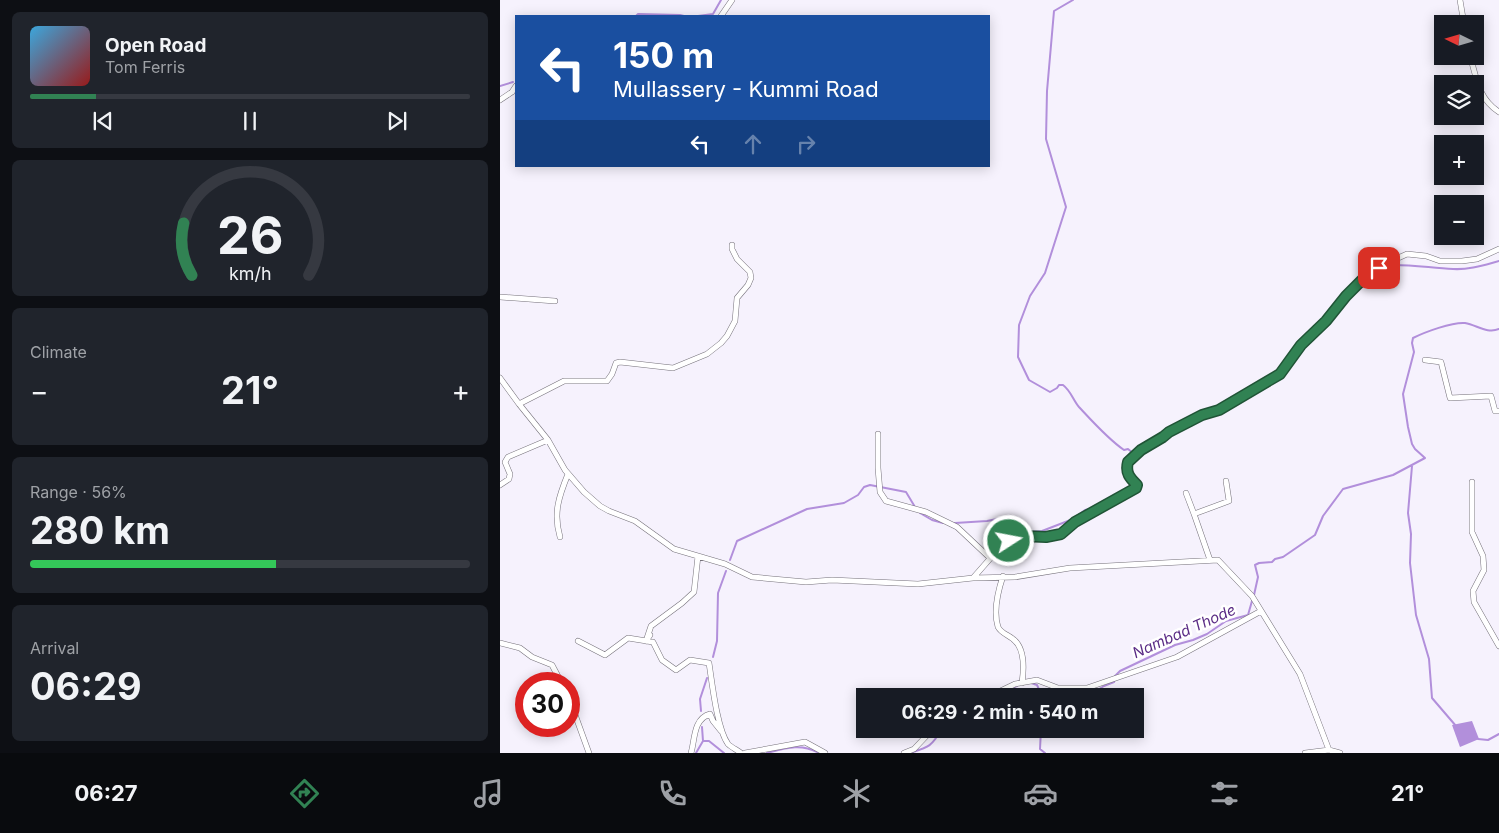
<!DOCTYPE html>
<html lang="en">
<head>
<meta charset="utf-8">
<style>
  body { margin:0; font-family:Inter,sans-serif; background:#20242c; color:#f1f3f6; height:100vh; display:flex; flex-direction:column; font-size:19px; white-space:nowrap }
  * { box-sizing:border-box; margin:0 }
  p { font-size:16px; color:#9ea1a6 }
  .icon { flex:none; width:28px; height:28px; fill:none; stroke:currentColor; stroke-width:2; stroke-linecap:round; stroke-linejoin:round }
  .map { position:relative; flex:1; overflow:hidden }
  .details { display:flex; flex-direction:column; gap:12px; padding:12px; background:#0d0f14; width:500px }
  .details>* { flex:none }
  .top-card { position:absolute; left:15px; top:15px; width:475px; height:152px; border-radius:0px; box-shadow:0 2px 12px #0003; background:#1a4fa0; color:#fff; overflow:hidden }
  .needle { width:32px; rotate:275deg }
  .controls { position:absolute; left:934px; top:15px; display:grid; gap:10px }
  .controls a { display:grid; place-items:center; width:50px; height:50px; border-radius:0px; background:#171b24; box-shadow:0 2px 12px #0003; font-size:25px }
  .speed { position:absolute; left:15px; top:672px; display:flex; gap:10px; font-size:25px; font-weight:700; text-align:center }
  .speed>* { display:grid; place-content:center; width:65px; height:65px; border-radius:50%; background:#171b24; box-shadow:0 2px 12px #0003; line-height:1 }
  .speed .limit { border:8px solid #d22; background:#fff; color:#111 }
  .pin { position:absolute; display:grid; place-items:center; width:42px; height:42px; color:#fff; margin:-21px; border-radius:10px; box-shadow:0 2px 8px #0006 }
  .me { position:absolute; width:55px; margin:-28px; rotate:79deg; stroke-linejoin:round; filter:drop-shadow(0 0 4px #0008) }
  .turn { display:flex; align-items:center; gap:18px; height:105px; padding:0 15px; font-size:22px }
  .turn .icon { width:65px; height:65px; stroke-width:2.5 }
  .turn b { display:block; font-size:35px; line-height:42px }
  .lanes { display:flex; align-items:center; height:48px; padding:0 15px; background:#0003; justify-content:center; gap:25px; direction:ltr }
  .lanes .off { opacity:.35 }
  .big { font-size:38px; font-weight:700; line-height:1.1 }
  .details .card { flex:1; display:flex; flex-direction:column; justify-content:center; gap:8px; min-width:0; padding:0 18px; border-radius:8px; background:#20242c }
  .details .dial { align-items:center; gap:0 }
  .dial svg { height:130px; overflow:visible; fill:none; stroke:#363941; stroke-width:7; stroke-linecap:round; text-anchor:middle }
  .dial text { fill:#f1f3f6; stroke:none }
  .song { display:flex; align-items:center; gap:15px }
  .cover { width:60px; height:60px; border-radius:8px; background:linear-gradient(135deg,hsl(200 70% 55%),hsl(0 70% 35%)) }
  .played { height:5px; border-radius:2px; background:linear-gradient(90deg,#318253 15%,#363941 15%) }
  .keys { display:flex; justify-content:space-around; direction:ltr }
  .heat { display:flex; justify-content:space-between; align-items:center; font-size:28px; direction:ltr }
  .charge { height:8px; border-radius:4px; background:linear-gradient(90deg,#34c759 56%,#363941 0) }
  .trip { position:absolute; left:356px; top:688px; width:288px; height:50px; border-radius:0px; background:#171b24; box-shadow:0 2px 12px #0003; font-weight:700; line-height:50px; text-align:center }
  .dock { display:flex; height:80px; justify-content:space-around; align-items:center; background:#090b0e; color:#9ea1a6 }
  .dock .icon { width:35px; height:35px }
  .dock .active { color:#318253 }
  .dock b { font-size:22px; color:#f1f3f6 }
  main { display:flex; flex:1; min-height:0 }
  .map>svg:first-child { display:block }
  .water { fill:#b28fdb }
  .lines { fill:none; stroke-linecap:round; stroke-linejoin:round }
  .stream { stroke:#b28fdb; stroke-width:2 }
  .minor-casing { stroke:#75717a; stroke-width:6 }
  .minor { stroke:#fff; stroke-width:5 }
  .route-casing { stroke:#205436; stroke-width:12 }
  .route { stroke:#318253; stroke-width:9 }
  .labels { text-anchor:middle; dominant-baseline:central; stroke-width:5; stroke-linejoin:round; paint-order:stroke }
  .water-label { font-size:15px; font-style:italic; fill:#5a2b85; stroke:#fff }
</style>
</head>
<body>
<main>
<section class="details">
<div class="card">
<div class="song"><i class="cover"></i><div><b>Open Road</b><p>Tom Ferris</p></div></div>
<div class="played"></div>
<div class="keys"><svg class="icon" aria-label="previous" viewBox="0 0 24 24"><path d="M18 5L8 12l10 7zM5 5v14"/></svg><svg class="icon" aria-label="pause" viewBox="0 0 24 24"><path d="M8 5v14M16 5v14"/></svg><svg class="icon" aria-label="next" viewBox="0 0 24 24"><path d="M6 5l10 7-10 7zM19 5v14"/></svg></div>
</div>
<div class="card dial"><svg viewBox="0 0 100 80">
<path d="M14 69A42 42 0 1 1 86 69"/>
<path d="M14 69A42 42 0 0 1 9 37" stroke="#318253"/>
<text x="50" y="56" font-size="32" font-weight="700">26</text>
<text x="50" y="72" font-size="11">km/h</text>
</svg></div>
<div class="card"><p>Climate</p>
<div class="heat"><a>−</a><b class="big">21°</b><a>+</a></div>
</div>
<div class="card"><p>Range · 56%</p><b class="big">280 km</b><div class="charge"></div></div>
<div class="card"><p>Arrival</p><b class="big">06:29</b></div>
</section>
<div class="map">
<svg width="999" height="753" viewBox="0 0 999 753">
  <rect width="100%" height="100%" fill="#f6f2fd"/>
  <path class="water" d="M972,721L979,739L960,747L952,725Z"/>
  <g class="lines">
    <path class="stream" d="M573,0L554,11L547,91L546,139L566,207L545,273L530,296L519,325L518,357L529,380L550,392L557,388L559,385H563C571,391 573,400 579,407C593,422 608,439 624,450L628,449L634,454
      M136,16L138,14L180,15L184,16
      M198,16L213,14L221,0
      M0,86L13,82
      M888,265C910,264 931,268 953,269C969,270 984,265 999,261
      M871,276L879,269
      M786,370L795,358
      M734,404L766,387L773,381
      M636,457L687,425
      M912,466L908,513L911,534L910,563L916,615L929,659L932,698L956,726
      M630,489L632,482L631,462
      M420,513L432,520L443,523
      M455,523L487,521L507,517L524,530L529,532L542,531L573,519L585,510L599,507L607,499L619,495
      M230,560L237,541L307,509L344,503L358,495L364,487L370,485L406,492L415,507
      M754,595L758,577L755,565L759,563L772,562L775,559L783,557L815,535L823,516L843,489L893,475L925,458L915,449L912,444L908,427L903,394L914,352L912,343L913,338C925,332 952,322 965,323C977,325 987,334 999,329
      M213,657L217,641L218,593L226,571
      M531,683L537,685L542,696
      M499,696L517,686
      M588,696L604,686L614,682L615,676L620,671L675,645L693,640L707,634L726,621L748,615L752,601
      M201,711L200,699L207,678
      M202,727L203,741
      M541,729L540,749L545,753
      M978,739L988,740L999,734
      M196,753L203,741H209L224,753
      M267,753C286,748 301,743 319,753
      M410,753C429,747 431,747 442,729"/>
    <defs>
      <path id="minor" d="M960,0L964,24
        M221,16L232,0
        M970,56C977,79 978,98 999,112
        M0,100L12,92L16,86
        M0,297L55,301
        M925,360L941,362L950,398L991,396L995,411H999
        M0,378L19,404L48,440L65,470L84,492L100,506L109,511L135,521L174,549L225,564L252,577L306,582L332,580L418,584L473,578L495,553L509,541L523,536L546,537L561,534L575,522L636,488L637,485L629,478L627,471V465L631,458L641,449L663,437L669,432L702,415L719,410L780,374L801,345L826,321L846,296L874,269L907,254L926,256L940,261H962L977,259L999,249
        M19,404L64,381H107L112,374L116,363L120,362L173,368L207,354L221,343L227,336L235,321L237,298L248,285L251,278L250,272L237,259L232,249V245
        M378,434V468L380,492L386,501L426,512L457,527L490,558
        M972,482V532L983,556L984,570L973,591L974,602L999,646
        M0,485L9,479L10,474L5,462L8,457L48,440
        M686,493L694,514
        M60,537C53,513 59,496 68,474
        M710,560L694,514L729,501L726,481
        M503,576C498,591 493,611 498,627C501,633 508,635 513,639C525,648 524,669 522,683
        M473,578L515,577L570,568L718,560L752,596L800,674L829,750L840,753
        M150,635L146,641L151,626L182,603L194,592L198,556
        M78,641L105,655L128,638L153,642L162,660L176,670L190,660L209,663C212,682 217,729 228,744C231,747 237,750 241,753
        M0,643L20,648L32,657L52,665L62,684
        M490,696L515,684L537,680L558,688H587L677,657L761,611
        M69,698L89,753
        M191,753C195,740 193,719 210,714L213,721L221,731
        M245,753L305,742L325,753
        M404,753L414,749L433,729
        M805,753L829,750"/>
    </defs>
    <use href="#minor" class="minor-casing"/>
    <use href="#minor" class="minor"/>
  </g>
  <g class="lines">
    <defs>
      <path id="route" d="M509,541L523,536L546,537L561,534L575,522L636,488L637,485C630,478 625,473 628,462L641,450L663,437L669,432L702,415L719,410L780,374L801,345L826,321L846,296L868,274L874,269L879,268"/>
    </defs>
    <use href="#route" class="route-casing"/>
    <use href="#route" class="route"/>
  </g>
  <g class="labels">
    <g class="water-label">
      <text transform="translate(684 631) rotate(-24)">Nambad Thode</text>
    </g>
  </g>
</svg>
<div class="controls">
<a><svg class="needle" viewBox="-14 -14 28 28"><path d="M0-13l5 13h-10z" fill="#e53935"/><path d="M0 13l5-13h-10z" fill="#9ea1a6"/></svg></a>
<a><svg class="icon" aria-label="layers" viewBox="0 0 24 24"><path d="M12 4l9 5-9 5-9-5zM3 14l9 5 9-5"/></svg></a>
<a>+</a>
<a>−</a>
</div>
<div class="speed"><div class="limit">30</div></div>
<div class="pin" style="left:879px;top:268px;background:#d93025"><svg class="icon" aria-label="arrive" viewBox="0 0 24 24"><path d="M6 21V4h12l-3 4 3 4H6"/></svg></div>
<svg class="me" style="left:509px;top:541px" viewBox="-20 -20 40 40"><circle r="17" fill="#318253" stroke="#fff" stroke-width="3"/><path d="M0-11L8 9 0 5-8 9z" fill="#fff"/></svg>
<div class="trip">06:29 · 2 min · 540 m</div>
<div class="top-card">
<div class="turn"><svg class="icon" aria-label="left" viewBox="0 0 24 24"><path d="M17 20v-9H6M10 6l-5 5 5 5"/></svg><div><b>150 m</b>Mullassery - Kummi Road</div></div>
<div class="lanes"><svg class="icon" aria-label="left" viewBox="0 0 24 24"><path d="M17 20v-9H6M10 6l-5 5 5 5"/></svg><svg class="icon off" aria-label="ahead" viewBox="0 0 24 24"><path d="M12 20V5M6 11l6-6 6 6"/></svg><svg class="icon off" aria-label="right" viewBox="0 0 24 24"><path d="M7 20v-9h11M14 6l5 5-5 5"/></svg></div>
</div>
</div>
</main>
<nav class="dock">
<b>06:27</b>
<svg class="icon active" aria-label="directions" viewBox="0 0 24 24"><path d="M12 3l9 9-9 9-9-9zM9 14v-3h6M13 9l2 2-2 2"/></svg>
<svg class="icon" aria-label="music" viewBox="0 0 24 24"><path d="M9 18V5l10-2v13"/><circle cx="6" cy="18" r="3"/><circle cx="16" cy="16" r="3"/></svg>
<svg class="icon" aria-label="phone" viewBox="0 0 24 24"><path d="M5 4h4l2 5-3 2q2 4 5 5l2-3 5 2v4C11 20 4 13 5 4z"/></svg>
<svg class="icon" aria-label="climate" viewBox="0 0 24 24"><path d="M12 3v18M4 7l16 10M4 17L20 7"/></svg>
<svg class="icon" aria-label="car" viewBox="0 0 24 24"><path d="M5 17H2v-5l4-1 3-4h7l3 4 3 1v5h-3M9 17h6M6 11h13"/><circle cx="7" cy="17" r="2"/><circle cx="17" cy="17" r="2"/></svg>
<svg class="icon" aria-label="filters" viewBox="0 0 24 24"><path d="M4 7h16M4 17h16"/><circle cx="9" cy="7" r="2"/><circle cx="15" cy="17" r="2"/></svg>
<b>21°</b>
</nav>
</body>
</html>
